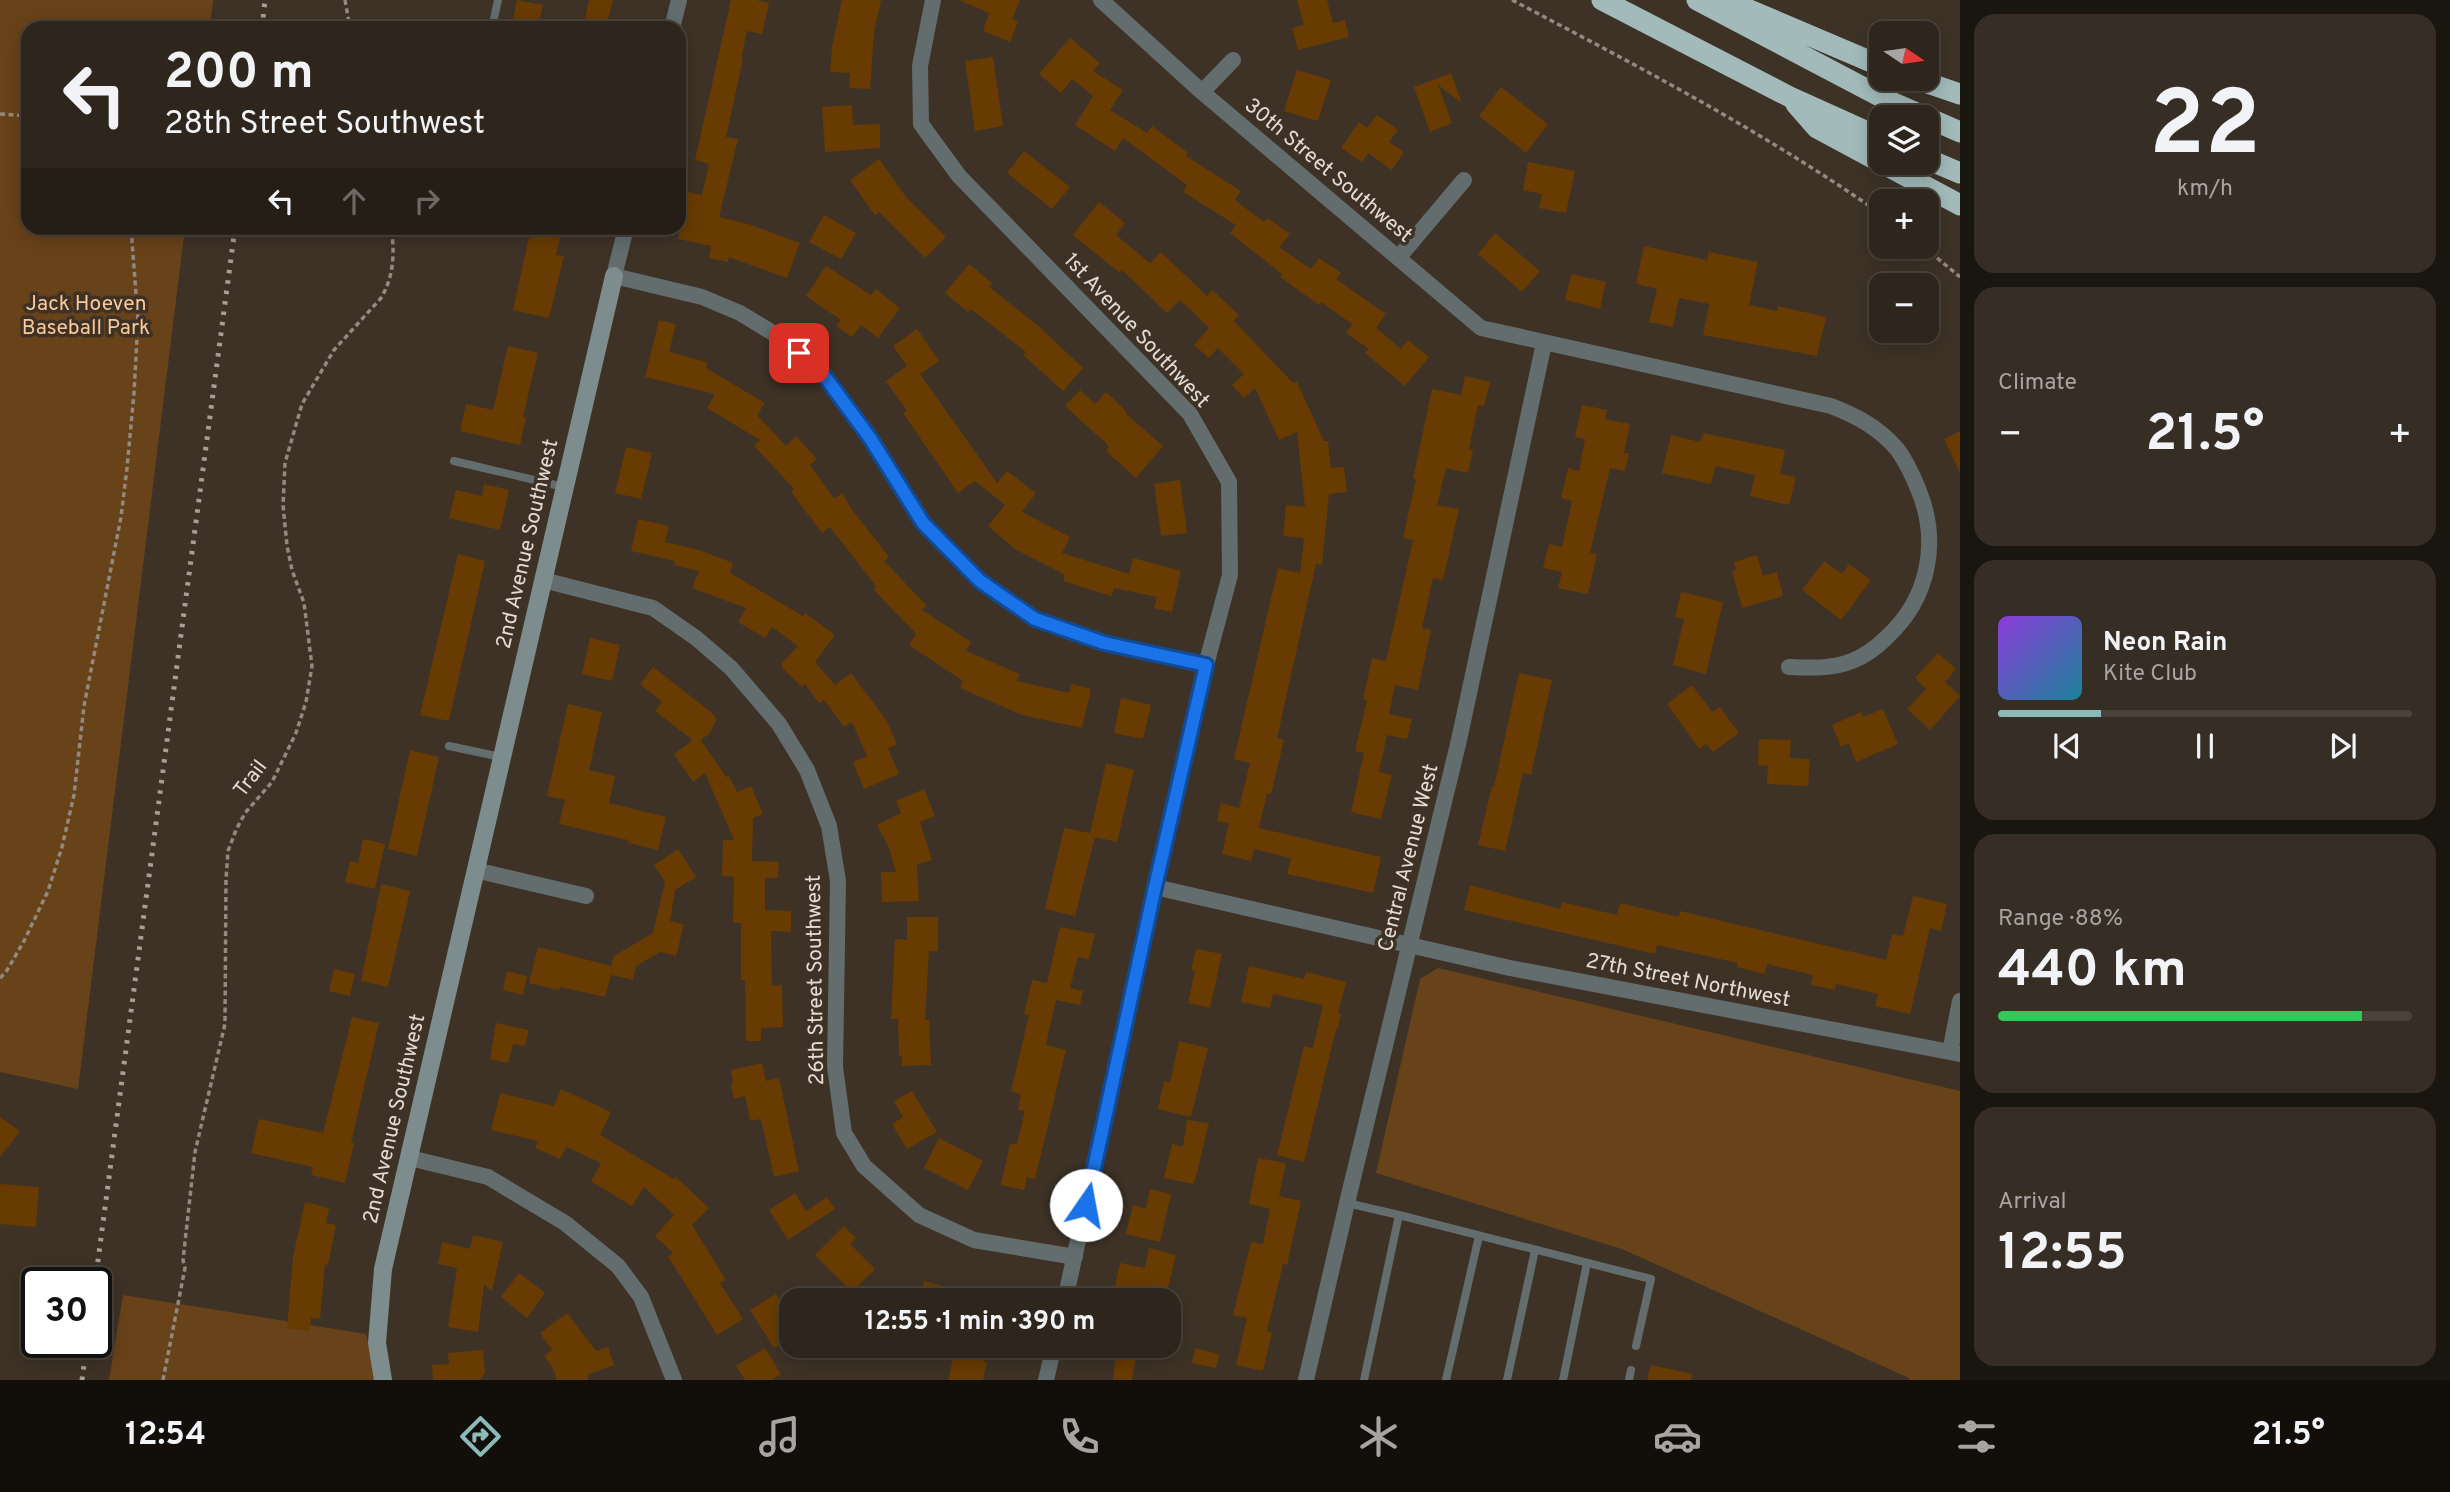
<!DOCTYPE html>
<html lang="en">
<head>
<meta charset="utf-8">
<style>
  body { margin:0; font-family:Overpass,sans-serif; background:#362e25; color:#f1f3f6; height:100vh; display:flex; flex-direction:column; font-size:26px; white-space:nowrap }
  * { box-sizing:border-box; margin:0 }
  p { font-size:23px; color:#a7a5a3 }
  .icon { flex:none; width:38px; height:38px; fill:none; stroke:currentColor; stroke-width:2; stroke-linecap:round; stroke-linejoin:round }
  .map { position:relative; flex:1; overflow:hidden }
  .drawer { display:flex; flex-direction:column; gap:14px; padding:14px; background:#19150f; width:490px }
  .drawer>* { flex:none }
  .guide { position:absolute; left:21px; top:21px; width:665px; height:214px; border-radius:21px; box-shadow:0 4px 18px #0003,0 0 0 2px #49433b; background:#2e261c; color:#f1f3f6; overflow:hidden }
  .needle { width:46px; rotate:103deg }
  .buttons { position:absolute; left:1869px; top:21px; display:grid; gap:14px }
  .buttons a { display:grid; place-items:center; width:70px; height:70px; border-radius:14px; background:#2e261c; box-shadow:0 4px 18px #0003,0 0 0 2px #49433b; font-size:35px }
  .speed { position:absolute; left:21px; top:1267px; display:flex; gap:14px; font-size:35px; font-weight:700; text-align:center }
  .speed>* { display:grid; place-content:center; width:91px; height:91px; border-radius:50%; background:#2e261c; box-shadow:0 4px 18px #0003,0 0 0 2px #49433b; line-height:1 }
  .speed .limit { border:4px solid #111; border-radius:10px; background:#fff; color:#111 }
  .pin { position:absolute; display:grid; place-items:center; width:60px; height:60px; color:#fff; margin:-30px; border-radius:14px; box-shadow:0 4px 10px #0006 }
  .me { position:absolute; width:77px; margin:-38px; rotate:12deg; stroke-linejoin:round; filter:drop-shadow(0 0 5px #0008) }
  .turn { display:flex; align-items:center; gap:24px; height:147px; padding:0 28px; font-size:32px }
  .turn .icon { width:91px; height:91px; stroke-width:2.5 }
  .turn b { display:block; font-size:49px; line-height:60px }
  .lanes { display:flex; align-items:center; height:66px; padding:0 28px; background:#0003; justify-content:center; gap:35px; direction:ltr }
  .lanes .off { opacity:.35 }
  .big { font-size:52px; font-weight:700; line-height:1.1 }
  .drawer .tile { flex:1; display:flex; flex-direction:column; justify-content:center; gap:10px; min-width:0; padding:0 24px; border-radius:21px; background:#362e25 }
  .drawer .dial { align-items:center; gap:0 }
  .dial b { font-size:91px; line-height:1 }
  .song { display:flex; align-items:center; gap:21px }
  .cover { width:84px; height:84px; border-radius:10px; background:linear-gradient(135deg,hsl(270 70% 55%),hsl(190 70% 35%)) }
  .played { height:7px; border-radius:4px; background:linear-gradient(90deg,#8bbbb9 25%,#49433b 25%) }
  .keys { display:flex; justify-content:space-around; direction:ltr }
  .heat { display:flex; justify-content:space-between; align-items:center; font-size:38px; direction:ltr }
  .charge { height:10px; border-radius:5px; background:linear-gradient(90deg,#34c759 88%,#49433b 0) }
  .trip { position:absolute; left:779px; top:1288px; width:402px; height:70px; border-radius:21px; background:#2e261c; box-shadow:0 4px 18px #0003,0 0 0 2px #49433b; font-weight:700; line-height:70px; text-align:center }
  .tabs { display:flex; height:112px; justify-content:space-around; align-items:center; background:#120f0b; color:#a7a5a3 }
  .tabs .icon { width:49px; height:49px }
  .tabs .active { color:#8bbbb9 }
  .tabs b { font-size:32px; color:#f1f3f6 }
  main { display:flex; flex:1; min-height:0 }
  .map>svg:first-child { display:block }
  .green { fill:#684219 }
  .building { fill:#683b02 }
  .lines { fill:none; stroke-linecap:round; stroke-linejoin:round }
  .path { stroke:#93897f; stroke-width:3.5; stroke-dasharray:5 3.5; stroke-linecap:butt }
  .lane { stroke:#636d6d; stroke-width:8 }
  .street { stroke:#636d6d; stroke-width:16 }
  .secondary { stroke:#7d8c8c; stroke-width:18 }
  .highway { stroke:#a2baba; stroke-width:21 }
  .rail { stroke:#a79e94; stroke-width:5; stroke-dasharray:3.5 7; stroke-linecap:butt }
  .route-casing { stroke:#114b97; stroke-width:18 }
  .route { stroke:#1a73e8; stroke-width:12 }
  .labels { text-anchor:middle; dominant-baseline:central; stroke-width:7; stroke-linejoin:round; paint-order:stroke }
  .street-label { font-size:21px; fill:#e4dcd4; stroke:#3e3226 }
  .park-label { font-size:21px; fill:#fcc99a; stroke:#3e3226 }
</style>
</head>
<body>
<main>
<div class="map">
<svg width="1960" height="1380" viewBox="0 0 1960 1380">
  <rect width="100%" height="100%" fill="#3e3226"/>
  <path class="green" d="M0,0H213L210,28H28V228H185L78,1089L0,1072Z
    M1438,968L1960,1091V1380H1909V1378L1622,1249L1376,1173L1420,979Z
    M123,1295L366,1334L377,1380H109Z"/>
  <path class="building" d="M517,0L543,5L538,28H511Z
    M589,0H613L606,28H583Z
    M731,0H756L769,3L762,34L747,31L741,59H743L726,137L738,139L719,217L748,224L800,243L787,278L729,257L728,262L709,258L711,246L678,239L688,192L702,195L709,164L695,160Z
    M842,0H881L874,33L870,89L849,88L850,73L830,72L832,47Z
    M959,0H1020L1012,19L1018,22L1010,42L983,31L989,13Z
    M1297,0H1327L1333,23L1345,20L1349,37L1298,50L1292,28L1304,25Z
    M1070,38L1100,63L1093,71L1123,90L1110,110L1147,133L1152,126L1188,153L1186,156L1241,191L1235,200L1264,222L1268,218L1290,234L1279,247L1311,269L1319,258L1341,273L1336,279L1386,314L1376,328L1401,349L1408,340L1429,357L1405,386L1365,353L1369,349L1346,333L1352,324L1321,302L1319,305L1280,277L1282,274L1230,233L1236,225L1183,192L1187,185L1123,138L1115,151L1075,125L1093,96L1072,79L1061,93L1039,74Z
    M993,57L1003,126L975,131L965,61Z
    M1297,70L1331,80L1318,121L1284,111Z
    M1451,73L1462,103L1438,85L1452,123L1430,132L1414,87Z
    M1501,87L1548,124L1526,153L1479,116Z
    M852,105L853,125L880,124V148L825,152L822,107Z
    M1377,115L1398,130L1389,142L1404,152L1392,170L1368,153L1362,162L1341,148L1359,122L1367,128Z
    M1024,151L1070,187L1052,209L1007,173Z
    M879,159L906,197L946,237L925,258L879,212L875,215L850,180Z
    M1528,162L1575,171L1566,213L1539,208L1542,194L1523,190Z
    M1099,202L1125,223L1116,235L1150,263L1161,252L1207,296L1212,290L1239,315L1234,321L1293,383L1297,382L1324,441H1328L1331,468L1344,467L1347,492L1329,494L1322,565L1316,564L1277,738L1284,740L1271,794L1267,793L1259,828L1381,857L1373,893L1287,874L1291,858L1254,849L1251,861L1222,854L1229,823L1217,821L1221,803L1239,808L1250,763L1234,759L1278,568L1300,573L1304,538L1283,536L1286,505L1305,507L1297,432L1279,440L1255,388L1244,398L1232,385L1244,374L1218,348L1209,358L1194,345L1209,328L1180,300L1167,313L1122,270L1120,273L1073,235Z
    M824,215L856,233L841,259L809,242Z
    M531,228H562L556,255L564,256L549,318L513,310Z
    M1495,233L1540,271L1522,292L1478,254Z
    M1644,246L1707,260L1709,252L1758,262L1749,305L1777,311L1778,306L1826,317L1817,356L1703,335L1709,304L1679,298L1673,327L1649,322L1657,289L1636,284Z
    M969,264L992,283L989,287L1036,324L1083,368L1063,391L1023,355L1026,352L971,309L968,312L945,293Z
    M826,266L871,295L876,289L900,308L878,338L861,325L852,337L836,326L841,320L806,296Z
    M1571,274L1606,282L1600,309L1565,300Z
    M659,320L676,324L669,352L707,362L706,368L765,403L757,415L786,446L796,436L817,459L810,465L834,499L842,493L853,511L889,557L884,561L927,606L922,610L971,642L966,651L1020,674L1017,681L1069,693L1072,684L1091,689L1082,728L1022,715L960,688L963,681L909,645L916,634L873,589L876,586L830,527L822,533L791,492L794,489L754,446L760,440L707,408L715,394L645,377Z
    M917,329L939,361L920,374L997,483L1007,471L1036,493L1022,512L1070,537L1062,553L1129,574L1133,558L1181,571L1172,612L1154,608L1157,597L1114,588L1111,596L1063,581L1065,575L1015,549L988,526L1005,505L975,481L958,493L903,413L907,411L886,381L907,366L893,346Z
    M508,346L538,353L523,417L526,418L520,445L460,431L466,404L493,410Z
    M1465,376L1490,382L1484,406L1478,405L1469,449L1473,450L1468,473L1446,468L1437,505L1459,509L1443,580L1433,578L1422,628L1431,630L1418,690L1395,685L1389,714L1412,719L1407,739L1387,735L1379,772L1392,775L1381,819L1351,812L1364,753L1355,751L1367,700L1363,699L1372,658L1386,661L1413,540L1403,538L1416,479H1413L1432,389L1461,395Z
    M1080,390L1095,404L1106,392L1127,412L1126,414L1163,446L1136,478L1106,451L1109,446L1065,406Z
    M1582,405L1607,410L1605,419L1630,424L1624,453H1629L1625,471L1610,468L1590,553L1597,554L1588,594L1558,588L1562,572L1543,568L1549,544L1562,547L1572,501L1561,498L1568,468L1579,471L1585,439L1575,437Z
    M1960,431V473L1944,439Z
    M1703,433L1785,450L1780,474L1796,477L1789,505L1750,496L1755,475L1715,466L1711,484L1662,473L1671,435L1700,442Z
    M626,447L652,453L641,499L615,493Z
    M1180,480L1187,533L1161,536L1154,484Z
    M484,484L509,490L500,530L449,518L456,490L482,496Z
    M638,519L669,526L665,542L699,550L733,563L730,573L803,616L805,613L835,635L815,662L835,685L851,673L887,721L897,745L888,748L899,774L864,789L853,762L867,756L852,722L844,727L824,700L819,703L805,684L802,687L782,668V663L798,646L772,627L765,638L738,622L746,608L692,588L699,571L674,565L675,561L631,551Z
    M458,554L485,561L449,721L420,715Z
    M1757,555L1763,576L1777,572L1783,596L1742,608L1732,571L1736,570L1734,562Z
    M1824,561L1842,574L1849,564L1871,580L1841,620L1802,590Z
    M1681,592L1723,602L1706,674L1673,665L1684,619L1675,617Z
    M590,638L620,645L612,681L582,674Z
    M1938,653L1956,669L1945,682L1960,696L1930,730L1907,709L1926,689L1915,678Z
    M653,667L711,712L717,719L709,734L701,740L726,777L729,776L737,792L751,786L763,814L753,818L752,861L779,862L778,878H765V910L791,911V932L771,931L772,986L782,985L783,1027L761,1028V1041H746L745,980H741V923H733L734,877L722,876L723,840H734L705,773L693,782L674,754L692,741L690,738L655,711L662,702L640,684Z
    M1519,673L1552,680L1531,775L1523,773L1505,851L1478,845L1492,786L1494,787Z
    M1692,685L1712,712L1720,707L1739,733L1713,752L1706,744L1699,749L1667,704Z
    M1121,698L1151,705L1143,739L1114,733Z
    M568,704L602,712L589,770L615,776L609,803L666,817L658,850L628,843V840L559,824L565,800L547,796Z
    M1883,709L1898,744L1856,762L1849,743L1841,747L1832,725L1861,712L1863,717Z
    M1759,739L1791,740L1790,758L1810,759L1808,786L1767,784L1768,766L1758,765Z
    M410,750L439,757L417,856L388,849Z
    M1106,763L1134,770L1117,842L1095,837L1075,916L1045,909L1064,828L1090,833Z
    M924,789L935,816L920,822L932,860L917,864L919,901L882,902L881,872H896L889,848L877,825L901,813L896,801Z
    M363,839L385,844L375,889L345,882L350,861L358,863Z
    M678,849L696,877L675,890L670,921L684,924L676,956L660,952L636,966L633,980L611,975L605,997L560,987L559,990L529,983L538,947L611,966L614,956L653,933L665,882L654,865Z
    M381,884L410,891L388,987L361,981Z
    M1470,885L1560,909L1562,902L1617,915L1620,903L1679,917L1680,911L1886,960L1892,934L1903,936L1913,896L1947,904L1941,931L1930,928L1910,1014L1875,1006L1878,994L1836,984L1835,990L1811,985L1813,975L1767,964L1765,974L1737,967L1738,963L1657,945L1655,954L1464,910Z
    M907,917H938V951H929L925,1020H929L931,1065L902,1066V1056H899L898,1019H891L895,939L907,940Z
    M1060,927L1095,934L1089,959L1078,957L1070,988L1083,991L1080,1005L1056,1000L1046,1045L1066,1050L1035,1179L1027,1177L1024,1190L1001,1185L1010,1144H1017L1025,1111L1018,1110L1021,1095L1011,1091L1029,1015L1024,1014L1032,980L1047,983Z
    M1196,949L1222,954L1210,1008L1188,1003L1195,971L1191,970Z
    M1249,966L1304,979L1306,972L1346,982L1338,1013L1341,1014L1338,1029H1336L1304,1162L1277,1155L1304,1046L1313,1048L1323,1005L1273,994L1270,1008L1241,1002Z
    M334,969L355,974L350,996L329,991Z
    M507,971L527,976L523,995L503,990Z
    M352,1017L379,1023L351,1143H354L345,1183L311,1175L313,1167L251,1153L259,1119L323,1133Z
    M496,1023L529,1030L525,1046L513,1044L508,1063L490,1059Z
    M1179,1041L1208,1048L1191,1117L1158,1109L1164,1081L1170,1082Z
    M762,1063L766,1081L779,1078L799,1171L774,1177L761,1119L750,1121L745,1096L734,1099L731,1084L733,1083L731,1070Z
    M561,1089L611,1112L600,1135L674,1179L676,1177L709,1208L692,1225L726,1280L720,1283L743,1319L717,1335L668,1256L673,1253L655,1236L674,1215L644,1187L632,1206L591,1181L601,1163L566,1147L560,1159L535,1148L538,1141L491,1130L500,1093L554,1106Z
    M912,1091L937,1132L907,1149L892,1124L903,1117L894,1101Z
    M0,1117L20,1131L0,1157Z
    M1187,1120L1209,1123L1194,1184L1164,1178L1172,1144L1183,1147Z
    M939,1138L983,1161L968,1190L924,1168Z
    M1258,1158L1286,1163L1279,1196L1301,1201L1287,1265L1283,1264L1267,1331L1272,1332L1263,1371L1236,1365L1247,1318L1233,1315L1251,1242L1263,1244L1270,1209L1249,1204Z
    M0,1184L39,1187L36,1227L0,1224Z
    M1150,1189L1171,1194L1160,1242L1126,1234L1133,1205L1146,1209Z
    M795,1193L806,1211L827,1197L835,1209L788,1240L769,1210Z
    M305,1202L329,1208L326,1223L336,1225L328,1265L325,1264L320,1319L311,1318L310,1331L287,1328L293,1257Z
    M844,1226L856,1238L850,1244L875,1269L852,1292L815,1255Z
    M473,1235L503,1242L492,1291L484,1285L478,1332L448,1327L457,1268L438,1264L442,1242L470,1249Z
    M1149,1248L1176,1255L1165,1300H1131L1133,1291L1115,1286L1120,1263L1145,1268Z
    M519,1273L545,1293L527,1318L501,1297Z
    M924,1281L978,1295L977,1300H919Z
    M776,1294L787,1312L778,1317L791,1338L774,1348L750,1310Z
    M567,1313L596,1351L608,1347L614,1365L587,1375L589,1380H557L552,1367L544,1356L552,1350L540,1333Z
    M956,1346H987L983,1362H987L983,1380H948Z
    M765,1348L781,1374L772,1380H745L736,1366Z
    M1195,1348L1219,1354L1216,1368L1192,1363Z
    M483,1350L485,1373L480,1380H433L432,1365L449,1364L448,1353Z
    M1116,1354L1136,1357L1132,1380H1113Z
    M1651,1365L1692,1374L1691,1380H1647Z"/>
  <g class="lines">
    <path class="path" d="M345,0L350,28
      M1512,0C1638,66 1764,132 1881,214
      M0,114L28,116
      M1924,247L1960,277
      M0,978L6,972L24,941L48,891L62,847L74,795L84,706L121,517L127,468L134,393L138,320L131,228
      M163,1380L185,1268L183,1260L195,1152L225,1024L226,879L228,851L236,830L245,813L272,782L296,733L306,702L312,666L304,603L292,570L287,546L283,505L285,463L302,404L334,350L381,298C394,277 395,251 391,228"/>
    <path class="lane" d="M492,28L498,0
      M454,461L564,487
      M449,746L501,757
      M1347,1203L1399,1215L1364,1380
      M1399,1215L1651,1279L1636,1346
      M1446,1380L1479,1236
      M1507,1380L1535,1250
      M1563,1380L1587,1263
      M1629,1380L1631,1370"/>
    <path class="street" d="M933,0L920,66L921,124L959,176L1190,414L1229,482L1230,575L1206,665L1155,887L1065,1300
      M1101,0L1202,92L1481,328L1831,406C1857,416 1879,428 1897,449C1907,462 1913,476 1919,491C1940,544 1928,599 1887,637C1878,646 1865,656 1852,661C1832,669 1811,668 1789,667
      M672,28L679,0
      M1202,92L1233,60
      M626,228L614,276L702,297L740,313L778,336L820,370L870,437L923,523L980,581L1035,619L1104,643L1206,665
      M1399,257L1464,180
      M543,580L653,608L696,638L731,668L779,724L807,770L829,826L838,881L835,1067L844,1133L864,1166L919,1215L974,1240L1075,1257
      M475,870L586,896
      M1155,887L1510,968L1960,1054
      M1950,1052L1960,1001
      M410,1158L488,1177L565,1223L618,1266L641,1297L674,1380
      M1046,1380L1054,1346
      M1306,1380L1347,1203L1459,740L1544,343"/>
    <path class="secondary" d="M383,1380L377,1343L383,1269L614,276"/>
    <path class="highway" d="M1602,0L1790,97L1881,138
      M1697,0L1887,100L1960,132
      M1726,0L1881,66
      M1916,79L1960,94
      M1796,104L1817,128L1960,205
      M1927,159L1960,173"/>
    <path class="rail" d="M262,28L265,0
      M95,1283L235,228
      M82,1380L87,1342"/>
  </g>
  <g class="lines">
    <defs>
      <path id="route" d="M799,353L820,370L870,438L923,523L980,581L1035,619L1104,643L1206,665L1155,887L1086,1205"/>
    </defs>
    <use href="#route" class="route-casing"/>
    <use href="#route" class="route"/>
  </g>
  <g class="labels">
    <g class="street-label">
      <text transform="translate(1328 171) rotate(40)">30th Street Southwest</text>
      <text transform="translate(1136 331) rotate(47)">1st Avenue Southwest</text>
      <text transform="translate(528 544) rotate(-77)">2nd Avenue Southwest</text>
      <text transform="translate(251 779) rotate(-53)">Trail</text>
      <text transform="translate(1409 858) rotate(-76)">Central Avenue West</text>
      <text transform="translate(816 980) rotate(-91)">26th Street Southwest</text>
      <text transform="translate(1688 981) rotate(11)">27th Street Northwest</text>
      <text transform="translate(395 1119) rotate(-77)">2nd Avenue Southwest</text>
    </g>
    <g class="park-label">
      <text x="86" y="304">Jack Hoeven<tspan x="86" dy="24">Baseball Park</tspan></text>
    </g>
  </g>
</svg>
<div class="buttons">
<a><svg class="needle" viewBox="-14 -14 28 28"><path d="M0-13l5 13h-10z" fill="#e53935"/><path d="M0 13l5-13h-10z" fill="#a7a5a3"/></svg></a>
<a><svg class="icon" aria-label="layers" viewBox="0 0 24 24"><path d="M12 4l9 5-9 5-9-5zM3 14l9 5 9-5"/></svg></a>
<a>+</a>
<a>−</a>
</div>
<div class="speed"><div class="limit">30</div></div>
<div class="pin" style="left:799px;top:353px;background:#d93025"><svg class="icon" aria-label="arrive" viewBox="0 0 24 24"><path d="M6 21V4h12l-3 4 3 4H6"/></svg></div>
<svg class="me" style="left:1086px;top:1205px" viewBox="-20 -20 40 40"><circle r="19" fill="#fff"/><path d="M0-13L10 11 0 6-10 11z" fill="#1a73e8"/></svg>
<div class="trip">12:55 · 1 min · 390 m</div>
<div class="guide">
<div class="turn"><svg class="icon" aria-label="left" viewBox="0 0 24 24"><path d="M17 20v-9H6M10 6l-5 5 5 5"/></svg><div><b>200 m</b>28th Street Southwest</div></div>
<div class="lanes"><svg class="icon" aria-label="left" viewBox="0 0 24 24"><path d="M17 20v-9H6M10 6l-5 5 5 5"/></svg><svg class="icon off" aria-label="ahead" viewBox="0 0 24 24"><path d="M12 20V5M6 11l6-6 6 6"/></svg><svg class="icon off" aria-label="right" viewBox="0 0 24 24"><path d="M7 20v-9h11M14 6l5 5-5 5"/></svg></div>
</div>
</div>
<section class="drawer">
<div class="tile dial"><b>22</b><p>km/h</p></div>
<div class="tile"><p>Climate</p>
<div class="heat"><a>−</a><b class="big">21.5°</b><a>+</a></div>
</div>
<div class="tile">
<div class="song"><i class="cover"></i><div><b>Neon Rain</b><p>Kite Club</p></div></div>
<div class="played"></div>
<div class="keys"><svg class="icon" aria-label="previous" viewBox="0 0 24 24"><path d="M18 5L8 12l10 7zM5 5v14"/></svg><svg class="icon" aria-label="pause" viewBox="0 0 24 24"><path d="M8 5v14M16 5v14"/></svg><svg class="icon" aria-label="next" viewBox="0 0 24 24"><path d="M6 5l10 7-10 7zM19 5v14"/></svg></div>
</div>
<div class="tile"><p>Range · 88%</p><b class="big">440 km</b><div class="charge"></div></div>
<div class="tile"><p>Arrival</p><b class="big">12:55</b></div>
</section>
</main>
<nav class="tabs">
<b>12:54</b>
<svg class="icon active" aria-label="directions" viewBox="0 0 24 24"><path d="M12 3l9 9-9 9-9-9zM9 14v-3h6M13 9l2 2-2 2"/></svg>
<svg class="icon" aria-label="music" viewBox="0 0 24 24"><path d="M9 18V5l10-2v13"/><circle cx="6" cy="18" r="3"/><circle cx="16" cy="16" r="3"/></svg>
<svg class="icon" aria-label="phone" viewBox="0 0 24 24"><path d="M5 4h4l2 5-3 2q2 4 5 5l2-3 5 2v4C11 20 4 13 5 4z"/></svg>
<svg class="icon" aria-label="climate" viewBox="0 0 24 24"><path d="M12 3v18M4 7l16 10M4 17L20 7"/></svg>
<svg class="icon" aria-label="car" viewBox="0 0 24 24"><path d="M5 17H2v-5l4-1 3-4h7l3 4 3 1v5h-3M9 17h6M6 11h13"/><circle cx="7" cy="17" r="2"/><circle cx="17" cy="17" r="2"/></svg>
<svg class="icon" aria-label="filters" viewBox="0 0 24 24"><path d="M4 7h16M4 17h16"/><circle cx="9" cy="7" r="2"/><circle cx="15" cy="17" r="2"/></svg>
<b>21.5°</b>
</nav>
</body>
</html>
